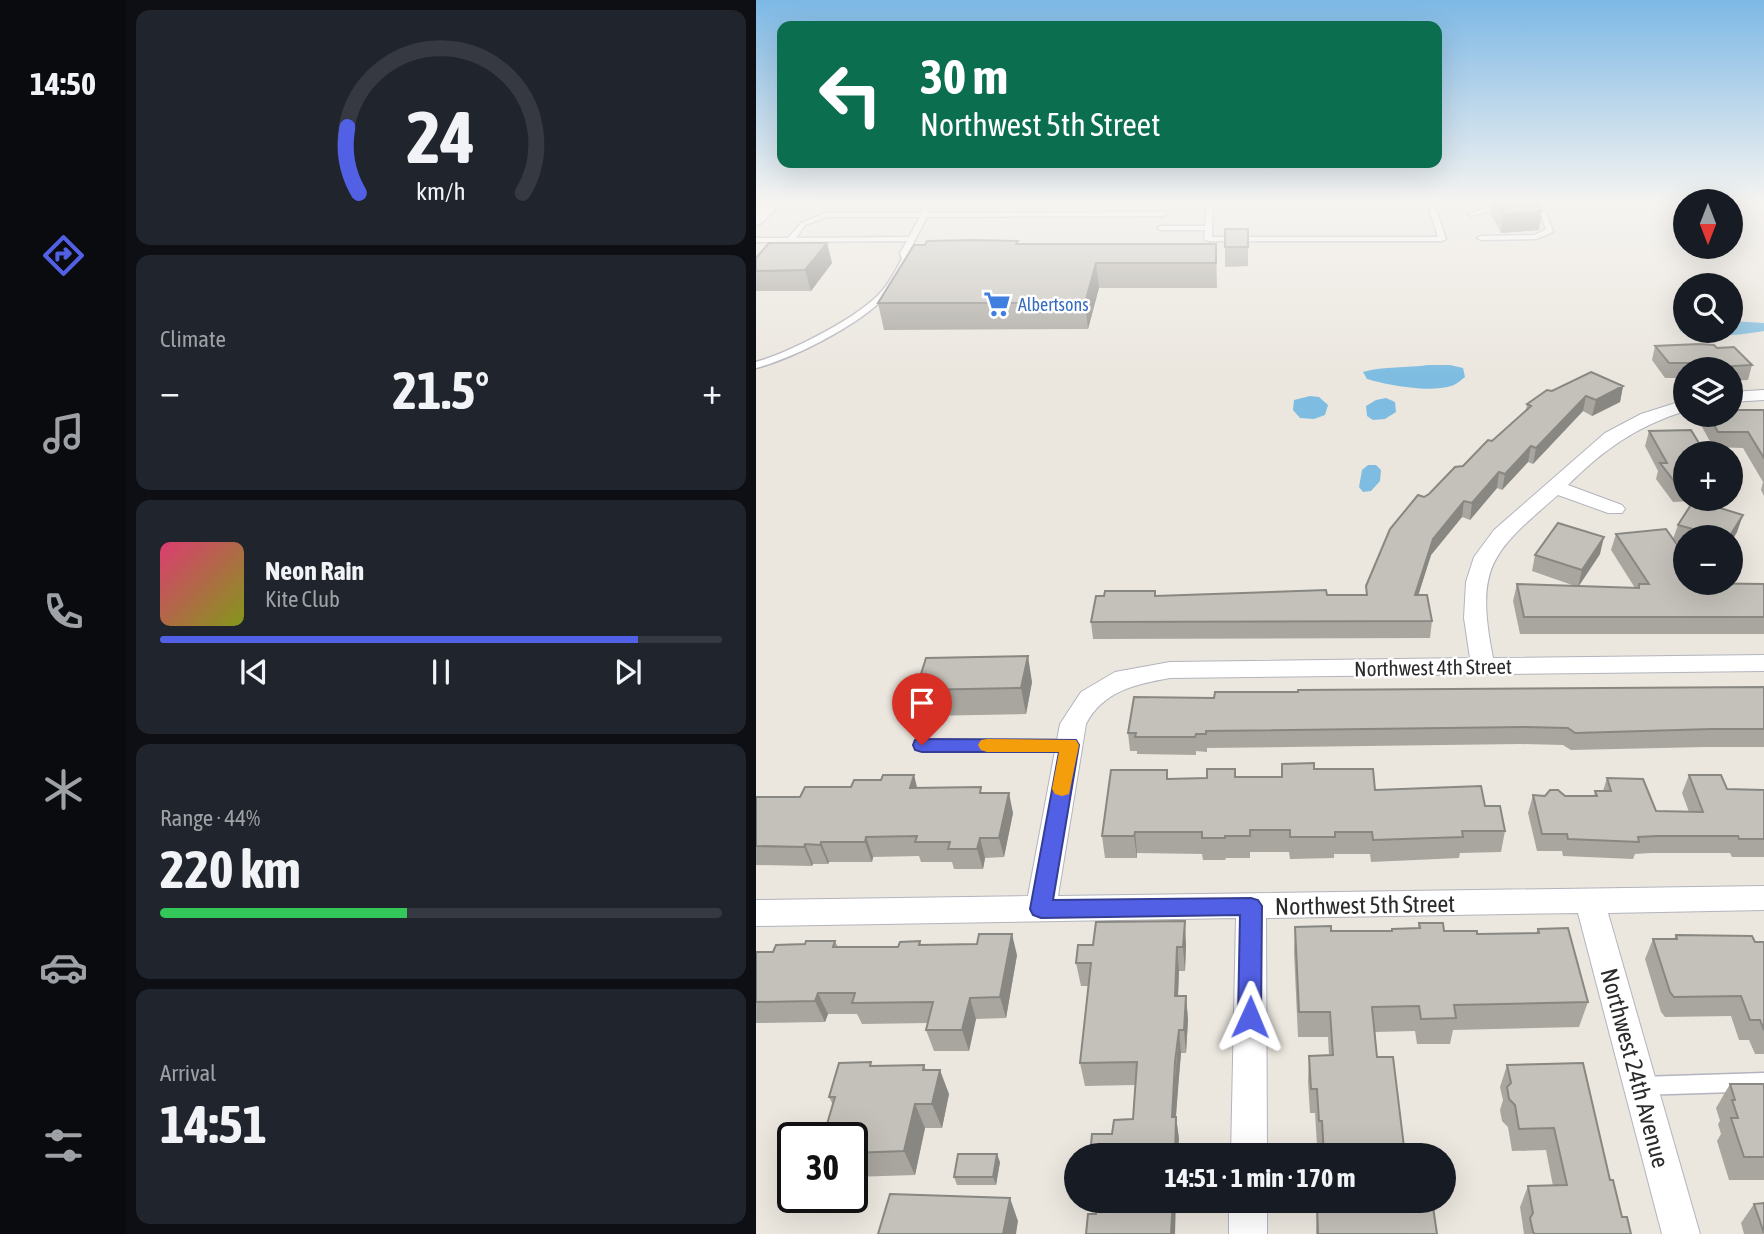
<!DOCTYPE html>
<html lang="en">
<head>
<meta charset="utf-8">
<style>
  body { margin:0; font-family:"Asap Condensed",sans-serif; background:#20242c; color:#f1f3f6; height:100vh; display:flex; flex-direction:column; font-size:26px; white-space:nowrap }
  * { box-sizing:border-box; margin:0 }
  p { font-size:23px; color:#9ea1a6 }
  .icon { flex:none; width:38px; height:38px; fill:none; stroke:currentColor; stroke-width:2; stroke-linecap:round; stroke-linejoin:round }
  .map { position:relative; flex:1; overflow:hidden }
  .side { display:flex; flex-direction:column; gap:10px; padding:10px; background:#0d0f14; width:630px }
  .side>* { flex:none }
  .banner { position:absolute; left:21px; top:21px; width:665px; height:147px; border-radius:14px; box-shadow:0 7px 28px #0002; background:#0b6e4f; color:#fff; overflow:hidden }
  .needle { width:46px; rotate:180deg }
  .tools { position:absolute; left:917px; top:189px; display:grid; gap:14px }
  .tools a { display:grid; place-items:center; width:70px; height:70px; border-radius:50%; background:#171b24; box-shadow:0 7px 28px #0002; font-size:35px }
  .speed { position:absolute; left:21px; top:1122px; display:flex; gap:14px; font-size:35px; font-weight:700; text-align:center }
  .speed>* { display:grid; place-content:center; width:91px; height:91px; border-radius:50%; background:#171b24; box-shadow:0 7px 28px #0002; line-height:1 }
  .speed .limit { border:4px solid #111; border-radius:10px; background:#fff; color:#111 }
  .pin { position:absolute; display:grid; place-items:center; width:60px; height:60px; color:#fff; margin:-72px -30px; border-radius:50% 50% 50% 0; rotate:-45deg; box-shadow:0 0 7px #0007 }
  .pin .icon { rotate:45deg }
  .me { position:absolute; width:77px; margin:-38px; rotate:1deg; stroke-linejoin:round; filter:drop-shadow(0 0 5px #0008) }
  .turn { display:flex; align-items:center; gap:24px; height:147px; padding:0 28px; font-size:32px }
  .turn .icon { width:91px; height:91px; stroke-width:2.5 }
  .turn b { display:block; font-size:49px; line-height:60px }
  .big { font-size:52px; font-weight:700; line-height:1.1 }
  .side .widget { flex:1; display:flex; flex-direction:column; justify-content:center; gap:10px; min-width:0; padding:0 24px; border-radius:14px; background:#20242c }
  .side .dial { align-items:center; gap:0 }
  .dial svg { height:182px; overflow:visible; fill:none; stroke:#363941; stroke-width:7; stroke-linecap:round; text-anchor:middle }
  .dial text { fill:#f1f3f6; stroke:none }
  .song { display:flex; align-items:center; gap:21px }
  .cover { width:84px; height:84px; border-radius:10px; background:linear-gradient(135deg,hsl(340 70% 55%),hsl(70 70% 35%)) }
  .played { height:7px; border-radius:4px; background:linear-gradient(90deg,#5260e5 85%,#363941 85%) }
  .keys { display:flex; justify-content:space-around; direction:ltr }
  .heat { display:flex; justify-content:space-between; align-items:center; font-size:38px; direction:ltr }
  .charge { height:10px; border-radius:5px; background:linear-gradient(90deg,#34c759 44%,#363941 0) }
  .trip { position:absolute; left:308px; top:1143px; width:392px; height:70px; border-radius:35px; background:#171b24; box-shadow:0 7px 28px #0002; font-weight:700; line-height:70px; text-align:center }
  main { display:flex; flex:1; min-height:0 }
  .tabs { display:flex; flex-direction:column; width:126px; justify-content:space-around; align-items:center; background:#090b0e; color:#9ea1a6 }
  .tabs .icon { width:49px; height:49px }
  .tabs .on { color:#5260e5 }
  .tabs b { font-size:32px; color:#f1f3f6 }
  .map>svg:first-child { display:block }
  .water { fill:#7ebde1 }
  .lines { fill:none; stroke-linecap:round; stroke-linejoin:round }
  .service-casing { stroke:#b3b4bd; stroke-width:3 }
  .minor-casing { stroke:#b3b4bd; stroke-width:2 }
  .tertiary-casing { stroke:#b3b4bd; stroke-width:3 }
  .service { fill:#fff; fill-rule:evenodd }
  .minor { fill:#fff; fill-rule:evenodd }
  .tertiary { fill:#fff; fill-rule:evenodd }
  .wall { fill:#a9a6a0 }
  .shaded-wall { fill:#898782 }
  .building { fill:#c4c1ba; stroke:#898782; stroke-width:2 }
  .route { fill:#5260e5; stroke:#353e95; stroke-width:2 }
  .slow { fill:#f59e0b }
  .labels { text-anchor:middle; dominant-baseline:central; stroke-width:5; stroke-linejoin:round; paint-order:stroke }
  .far-shop-label { font-size:18px; fill:#366cbe; stroke:#fff; text-anchor:start }
  .street-label { font-size:21px; fill:#2b2b2b; stroke:#fff }
  .near-street-label { font-size:24px; fill:#2b2b2b; stroke:#fff }
</style>
</head>
<body>
<main>
<nav class="tabs">
<b>14:50</b>
<svg class="icon on" aria-label="directions" viewBox="0 0 24 24"><path d="M12 3l9 9-9 9-9-9zM9 14v-3h6M13 9l2 2-2 2"/></svg>
<svg class="icon" aria-label="music" viewBox="0 0 24 24"><path d="M9 18V5l10-2v13"/><circle cx="6" cy="18" r="3"/><circle cx="16" cy="16" r="3"/></svg>
<svg class="icon" aria-label="phone" viewBox="0 0 24 24"><path d="M5 4h4l2 5-3 2q2 4 5 5l2-3 5 2v4C11 20 4 13 5 4z"/></svg>
<svg class="icon" aria-label="climate" viewBox="0 0 24 24"><path d="M12 3v18M4 7l16 10M4 17L20 7"/></svg>
<svg class="icon" aria-label="car" viewBox="0 0 24 24"><path d="M5 17H2v-5l4-1 3-4h7l3 4 3 1v5h-3M9 17h6M6 11h13"/><circle cx="7" cy="17" r="2"/><circle cx="17" cy="17" r="2"/></svg>
<svg class="icon" aria-label="filters" viewBox="0 0 24 24"><path d="M4 7h16M4 17h16"/><circle cx="9" cy="7" r="2"/><circle cx="15" cy="17" r="2"/></svg>
</nav>
<section class="side">
<div class="widget dial"><svg viewBox="0 0 100 80">
<path d="M14 69A42 42 0 1 1 86 69"/>
<path d="M14 69A42 42 0 0 1 9 40" stroke="#5260e5"/>
<text x="50" y="56" font-size="32" font-weight="700">24</text>
<text x="50" y="72" font-size="11">km/h</text>
</svg></div>
<div class="widget"><p>Climate</p>
<div class="heat"><a>−</a><b class="big">21.5°</b><a>+</a></div>
</div>
<div class="widget">
<div class="song"><i class="cover"></i><div><b>Neon Rain</b><p>Kite Club</p></div></div>
<div class="played"></div>
<div class="keys"><svg class="icon" aria-label="previous" viewBox="0 0 24 24"><path d="M18 5L8 12l10 7zM5 5v14"/></svg><svg class="icon" aria-label="pause" viewBox="0 0 24 24"><path d="M8 5v14M16 5v14"/></svg><svg class="icon" aria-label="next" viewBox="0 0 24 24"><path d="M6 5l10 7-10 7zM19 5v14"/></svg></div>
</div>
<div class="widget"><p>Range · 44%</p><b class="big">220 km</b><div class="charge"></div></div>
<div class="widget"><p>Arrival</p><b class="big">14:51</b></div>
</section>
<div class="map">
<svg width="1008" height="1234" viewBox="0 0 1008 1234">
  <rect width="100%" height="100%" fill="#ebe7df"/>
  <path class="water" d="M929,318V331H975V321L1008,323V331C980,336 951,338 924,331L922,322Z
    M672,365H694L707,368L709,377C705,380 700,385 695,386C674,393 631,385 611,379L607,372C628,366 651,368 672,365Z
    M554,396L563,397L572,405L569,415L558,419L544,418L537,410L538,400Z
    M630,398L639,402L640,412L629,419L617,420L611,416L610,406L620,400Z
    M612,465H620L625,470L624,481L615,491L607,492L603,487L606,470Z"/>
  <g class="lines">
    <defs>
      <path id="service" d="M161,201L170,203L173,213L408,212L411,214L408,216L171,217L152,253L154,259C146,271 140,286 130,296C103,325 38,358 0,368V362C33,353 104,317 126,291C134,282 140,270 146,259L144,253L151,241L0,242V238H32L45,223L70,213H166L165,205ZM71,217H164L153,237L40,238L49,225Z
        M451,201H457L456,237H682L671,201H677L690,239L686,241H452L448,239L449,230H405L401,228L405,226H449Z
        M733,208L735,209V211L714,216L711,214Z
        M770,208L790,212L797,232L780,239L725,240L721,238L725,236L779,235L790,229L785,215L768,211V209Z
        M166,740H314L319,741L321,745L319,749L314,750H166L161,749L159,745L161,741Z
        M1008,1073V1091L884,1095L877,1092L875,1086L877,1080L884,1077Z"/>
      <path id="minor" d="M1008,390V400L975,402V392Z
        M929,400V411C881,426 847,450 812,485L866,505L869,509L866,513H852L802,495C735,553 719,566 737,658L1008,655V671L414,678C380,684 347,691 330,724L302,896L1008,886V910L852,913L944,1234H906L822,913L510,918L511,1155H475L480,918L0,926V900L272,896L304,724L325,692L359,672L414,662L714,658L708,618L710,582L718,557L738,530L849,433L885,414Z
        M473,1200H511V1234H473Z"/>
      <path id="tertiary" d="M9,201H26L6,223L0,225V211Z"/>
    </defs>
    <use href="#service" class="service-casing"/>
    <use href="#minor" class="minor-casing"/>
    <use href="#tertiary" class="tertiary-casing"/>
    <use href="#service" class="service"/>
    <use href="#minor" class="minor"/>
    <use href="#tertiary" class="tertiary"/>
  </g>
  <path class="wall" d="M737,201H741L783,230L745,233L735,214Z
    M492,229V266L469,267V247Z
    M262,241V244H460L461,288H343L332,329L128,330L122,303Z
    M71,243L76,263L55,291H0V258Z
    M899,346L961,348L996,365L992,380L975,381V369H929V378H909L896,360Z
    M867,386L864,402L836,416L827,411L777,464L772,462L746,490L741,488L714,520L706,517L675,555L662,595L676,621L674,638L337,639L335,622L348,596L399,591L400,596L610,595V586L668,497L673,494L736,441L770,411L771,404L796,391Z
    M1008,410V496L1005,490L1007,482L987,448L957,447L945,425L948,415Z
    M893,431L929,453V499H964L963,501H942L981,532L975,542V537H929V545L920,542L929,583L1008,584V634H764L757,601L761,584L819,586L776,571L779,555L844,554L823,586L879,588L855,550L860,534L917,539L922,525L937,501L917,502L900,479L902,471L889,446Z
    M276,682L270,714L167,716L160,690Z
    M1008,687V747H949L815,750L807,745L764,744L451,748V752L440,751V755L381,754V751H374L372,733L458,698Z
    M558,769L619,790L729,806L749,831L745,852L704,853L703,858L615,862L614,854H578V858L534,859L533,852H494V858H470L469,860H447L446,854L381,853V858H349L346,836L411,770L412,779L526,777Z
    M933,775L971,789L1008,790V857H976L974,853H895L879,854L877,859L807,856L806,851H781L772,813L777,795L838,796L839,791H847L851,778L900,811L933,812L926,793Z
    M161,788L227,793L257,813L248,857L229,858L227,869H198L196,862H165L163,856L117,857L116,862H73L72,864H57L56,866L0,865V797H44Z
    M663,923L688,931L721,934L780,933L782,929L832,1002L823,1027L697,1030L694,1044H661L659,1031L619,1032L621,1057L649,1155H565L564,1145H561L559,1113H554L552,1081L553,1056L573,1055L572,1037H542L538,952L539,927L575,931H635L662,928Z
    M920,935L1008,942V1054H999L993,1040H983L975,1016L909,1017L905,1012L889,959L897,939H918Z
    M79,941L82,947H142L164,941L165,945L261,955L250,1018L220,1019L213,1051H178L170,1030L172,1023L106,1024L101,1014H72L69,1022L0,1023V952H17L49,944Z
    M430,945L429,971H423L422,996H430L432,1020L430,1053H425L422,1085L420,1117L423,1139L356,1134L377,1119L379,1085L329,1086L324,1063L333,986H325L320,963Z
    M168,1065L170,1070L193,1094L186,1128H169L159,1175L96,1177V1138L72,1135L69,1131L77,1105L73,1097L117,1066Z
    M751,1065L854,1180L866,1217L875,1234H768L764,1207L772,1186H797L790,1150L756,1151L752,1127L746,1121L744,1110L747,1100L744,1087Z
    M974,1084H1008V1180H973L961,1141L965,1134L962,1124L964,1121L960,1108Z
    M244,1162L240,1185H201L198,1177Z
    M564,1200H676L681,1234H560L561,1206H564Z
    M998,1204L1008,1234H988L985,1223Z"/>
  <path class="shaded-wall" d="M786,211L783,230L745,233L748,214Z
    M71,243L76,263L55,291L49,270Z
    M340,263L343,288L332,329L329,303Z
    M867,386L864,402L836,416L840,400Z
    M830,396L827,411L777,464L780,448Z
    M775,446L772,462L746,490L749,474Z
    M743,472L741,488L714,520L716,503Z
    M708,501L706,517L675,555L657,612L659,595L677,539Z
    M987,515L981,532L975,542V537H973Z
    M848,537L844,554L822,587L826,570Z
    M272,656L276,682L270,714L265,688Z
    M158,775L163,795L154,788Z
    M253,793L257,813L248,857L243,838Z
    M379,832L381,853V858L378,836Z
    M110,837L117,857L116,862L109,842Z
    M224,838L229,858L227,869L221,849Z
    M65,842L73,862L72,864L64,845Z
    M49,844L57,864L56,866L48,847Z
    M429,921L430,945L429,971L427,947Z
    M256,934L261,955L250,1018L244,997Z
    M421,947L423,971L421,1020L419,996Z
    M62,993L72,1014L69,1022L59,1001Z
    M430,996L432,1020L430,1053L428,1030Z
    M214,998L220,1019L213,1051L206,1030Z
    M423,1030L425,1053L418,1139L416,1117Z
    M184,1070L193,1094L186,1128L176,1104Z
    M159,1104L169,1128L159,1175L148,1151Z
    M420,1117L423,1139L422,1155H419Z
    M241,1154L244,1162L240,1185L237,1177Z
    M254,1198L262,1221L260,1234H247Z
    M417,1200H420L419,1234H415Z"/>
  <path class="building" d="M741,201H779L786,211L748,214Z
    M469,229H492V247H469Z
    M217,240L262,241L260,244H460V263H340L329,303H122L158,245H169L171,241Z
    M13,243H71L49,270L0,271V258Z
    M943,344L958,345L961,348L978,347L996,365L945,368L941,363H913L899,346Z
    M835,372L867,386L840,400L830,396L780,448L775,446L749,474L743,472L716,503L708,501L677,539L659,595H671L676,621L335,622L340,596H348L349,591H399V596L570,590L571,595H611L610,586L634,529L662,495L668,497L673,494L699,467L707,466L732,440L736,441L775,406L771,404L791,390L796,391Z
    M975,410H1008V458L992,432H962L952,415H975Z
    M935,430L949,453H929V485L922,486L904,463H911L893,431Z
    M938,500L987,515L973,537H966L922,525Z
    M802,523L848,537L826,570L779,555Z
    M910,529L929,556V583L1008,584V617H768L761,584L883,588V584H893L860,534Z
    M272,656L265,688L160,690L170,658Z
    M1008,687V729H956L819,733L812,728L767,727L450,731V734H440L439,737H379L380,733H372L378,697L458,698L459,692H542V690Z
    M558,763V769H617L619,790L725,786L729,806H744L749,831H706L707,837L617,840L616,832H579V837H534V830H494V836H469V838H446V832H379L378,836H346L355,770H411V779L451,778V769H479V777H526V764Z
    M127,775H158L154,788L225,787L224,793H253L243,838H224L221,849H192L194,842H159L161,836L110,837L109,842H65L64,845L49,844L48,847L0,846V797H44L49,787H95L98,780H125Z
    M933,775H965L971,789L1008,790V839H983L982,836H901L882,837L883,842L812,839L811,834H786L777,795L789,796L794,790H802L809,796H841L839,791H855L851,778L887,779L900,811L947,812Z
    M429,921L427,947H421L419,996H430L428,1030H423L419,1062L416,1117H420L419,1155H334L336,1134H356L358,1120L377,1119L381,1062L324,1063L335,963H320L322,945H337L340,922Z
    M663,923H687L688,931H721V934L783,933L782,929L812,928L832,1002L698,1005L700,1018L665,1019L663,1006L616,1007L621,1057H637L649,1155H568L566,1121H563L561,1089H555L553,1056L577,1055L574,1012H543L539,927L575,926V931H636V929L664,928Z
    M223,934H256L244,997L214,998L206,1030H170L177,1002L96,1003L99,993H62L59,1001L0,1002V952H17L20,945L49,944L50,941H79L77,947H142L144,942L164,941L163,945L221,944Z
    M920,935L996,936L999,942H1008V1030L1004,1020H994L985,996L918,997L914,992L897,939H921Z
    M115,1062L114,1066L168,1065L167,1070H184L176,1104H159L148,1151L96,1153V1138H71L73,1131H69L79,1097H73L83,1063Z
    M827,1063L854,1180H857L866,1217H871L875,1234H779L777,1232L774,1218L777,1213L772,1186L811,1185L798,1128L763,1129L759,1105L753,1099L751,1087L755,1083L751,1065Z
    M974,1084H1008V1157H988L975,1118H982L976,1100H979Z
    M202,1154H241L237,1177H198Z
    M134,1194L254,1198L247,1234H122Z
    M350,1200H417L415,1234H330L332,1214H340L341,1205H350Z
    M567,1200H676L681,1234H562L561,1206H567Z
    M1008,1203V1233L998,1204Z"/>
  <linearGradient id="sky" x2="0" y2="1"><stop stop-color="#7db8e5"/><stop offset="0.54" stop-color="#f6f4f1"/><stop offset="1" stop-color="#f6f4f1" stop-opacity="0"/></linearGradient>
  <rect width="1008" height="374" fill="url(#sky)"/>
  <path class="route" d="M166,739L320,740L323,745L297,900L495,898L502,900L506,906L505,1017L502,1024L494,1027L486,1024L482,1017L484,915L285,918L277,915L274,909L303,752H166L159,750L157,745L159,740Z"/>
  <path class="slow" d="M231,739L320,740L323,745L313,794L306,796L299,794L296,789L303,752H231L225,750L222,745L225,740Z"/>
  <defs>
    <symbol id="supermarket-bare" viewBox="-9 -9 18 18"><path d="M-6-5.5h2.5l.6 2H6L4.5 2H-2.5L-4.4-4H-6ZM-1.5 3.2a1.3 1.3 0 1 0 .1 0ZM3 3.2a1.3 1.3 0 1 0 .1 0Z" fill="#3f7fe0" stroke="#fff" stroke-width="2.5" paint-order="stroke"/></symbol>
  </defs>
  <g fill-rule="evenodd">
    <use href="#supermarket-bare" x="222" y="285" width="38" height="38"/>
  </g>
  <g class="labels">
    <g class="far-shop-label">
      <text x="262" y="304">Albertsons</text>
    </g>
    <g class="street-label">
      <text transform="translate(677 667) rotate(-1)">Northwest 4th Street</text>
    </g>
    <g class="near-street-label">
      <text transform="translate(609 905) rotate(-1)">Northwest 5th Street</text>
      <text transform="translate(879 1068) rotate(75)">Northwest 24th Avenue</text>
    </g>
  </g>
</svg>
<div class="tools">
<a><svg class="needle" viewBox="-14 -14 28 28"><path d="M0-13l5 13h-10z" fill="#e53935"/><path d="M0 13l5-13h-10z" fill="#9ea1a6"/></svg></a>
<a><svg class="icon" aria-label="search" viewBox="0 0 24 24"><circle cx="10" cy="10" r="6"/><path d="M15 15l6 6"/></svg></a>
<a><svg class="icon" aria-label="layers" viewBox="0 0 24 24"><path d="M12 4l9 5-9 5-9-5zM3 14l9 5 9-5"/></svg></a>
<a>+</a>
<a>−</a>
</div>
<div class="speed"><div class="limit">30</div></div>
<div class="pin" style="left:166px;top:745px;background:#d93025"><svg class="icon" aria-label="arrive" viewBox="0 0 24 24"><path d="M6 21V4h12l-3 4 3 4H6"/></svg></div>
<svg class="me" style="left:494px;top:1017px" viewBox="-20 -20 40 40"><path d="M0-17L14 15 0 8-14 15z" fill="#5260e5" stroke="#fff" stroke-width="4"/></svg>
<div class="trip">14:51 · 1 min · 170 m</div>
<div class="banner">
<div class="turn"><svg class="icon" aria-label="left" viewBox="0 0 24 24"><path d="M17 20v-9H6M10 6l-5 5 5 5"/></svg><div><b>30 m</b>Northwest 5th Street</div></div>
</div>
</div>
</main>
</body>
</html>
